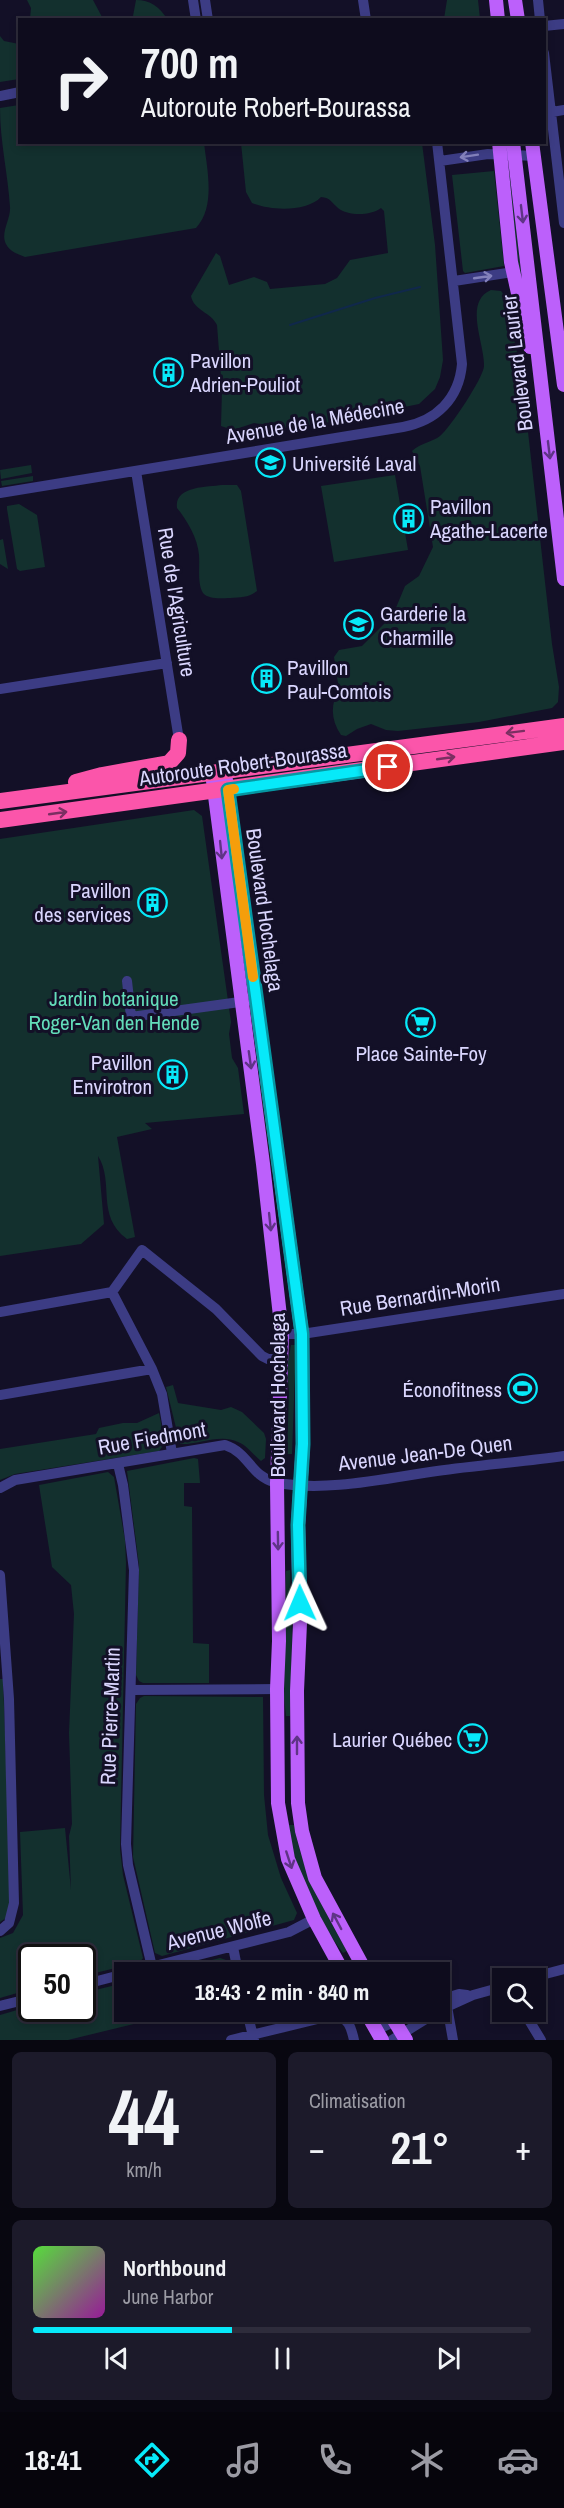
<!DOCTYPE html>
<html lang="fr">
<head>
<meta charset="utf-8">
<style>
  body { margin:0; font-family:"Archivo Narrow",sans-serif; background:#1c1a2a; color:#f1f3f6; height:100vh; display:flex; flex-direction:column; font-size:22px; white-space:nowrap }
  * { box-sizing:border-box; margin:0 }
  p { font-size:20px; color:#9b9ba4 }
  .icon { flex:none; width:33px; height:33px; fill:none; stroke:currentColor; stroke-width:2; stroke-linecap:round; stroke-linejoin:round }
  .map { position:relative; height:2040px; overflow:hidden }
  .sheet { display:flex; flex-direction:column; gap:12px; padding:12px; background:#080710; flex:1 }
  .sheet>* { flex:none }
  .top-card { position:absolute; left:18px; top:18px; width:528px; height:126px; border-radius:0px; box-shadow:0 3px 9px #0003,0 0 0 2px #2e2c3b; background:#0e0c1d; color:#f1f3f6; overflow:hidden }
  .controls { position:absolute; left:492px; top:1968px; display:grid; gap:12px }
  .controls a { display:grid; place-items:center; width:54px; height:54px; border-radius:0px; background:#0e0c1d; box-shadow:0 3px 9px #0003,0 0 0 2px #2e2c3b; font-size:30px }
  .speed { position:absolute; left:18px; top:1944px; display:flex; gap:12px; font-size:30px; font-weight:700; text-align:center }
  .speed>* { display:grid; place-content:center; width:78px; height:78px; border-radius:50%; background:#0e0c1d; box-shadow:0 3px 9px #0003,0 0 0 2px #2e2c3b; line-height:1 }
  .speed .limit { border:3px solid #111; border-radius:9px; background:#fff; color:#111 }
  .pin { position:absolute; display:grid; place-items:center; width:51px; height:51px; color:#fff; margin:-26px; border:3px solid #fff; border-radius:50%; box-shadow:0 2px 6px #0007 }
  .me { position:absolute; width:66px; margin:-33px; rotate:359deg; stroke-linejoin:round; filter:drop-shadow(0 0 4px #0008) }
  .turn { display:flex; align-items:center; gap:21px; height:126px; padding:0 24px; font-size:27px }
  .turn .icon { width:78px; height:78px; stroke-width:2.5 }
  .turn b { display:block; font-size:42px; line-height:51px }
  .big { font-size:45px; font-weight:800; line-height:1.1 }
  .sheet .tile { flex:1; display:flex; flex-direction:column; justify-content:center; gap:9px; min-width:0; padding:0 21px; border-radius:9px; background:#1c1a2a }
  .sheet .dial { align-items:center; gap:0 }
  .dial b { font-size:78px; line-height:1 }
  .song { display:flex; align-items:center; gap:18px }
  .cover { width:72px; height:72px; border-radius:9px; background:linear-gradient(135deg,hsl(110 70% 55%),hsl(300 70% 35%)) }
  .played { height:6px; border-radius:3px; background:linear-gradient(90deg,#07e9f9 40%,#2e2c3b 40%) }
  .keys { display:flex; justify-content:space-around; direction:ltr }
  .heat { display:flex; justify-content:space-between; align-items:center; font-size:33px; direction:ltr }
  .sheet .tiles { flex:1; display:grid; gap:12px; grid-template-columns:1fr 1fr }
  .tile:last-child { grid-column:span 2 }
  .trip { position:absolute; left:114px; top:1962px; width:336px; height:60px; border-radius:0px; background:#0e0c1d; box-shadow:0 3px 9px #0003,0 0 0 2px #2e2c3b; font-weight:800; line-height:60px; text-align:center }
  .menu { display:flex; height:96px; justify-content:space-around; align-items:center; background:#06050c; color:#9b9ba4 }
  .menu .icon { width:42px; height:42px }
  .menu .active { color:#07e9f9 }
  .menu b { font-size:27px; color:#f1f3f6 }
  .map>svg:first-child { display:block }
  .green { fill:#13302e }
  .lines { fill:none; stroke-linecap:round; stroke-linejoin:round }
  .stream { stroke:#10284b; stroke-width:2 }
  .minor { stroke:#3c3c84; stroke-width:10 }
  .major { stroke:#bc60fb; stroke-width:14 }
  .highway { stroke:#fb55aa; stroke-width:16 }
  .oneway { stroke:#8381bb }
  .oneway2 { stroke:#5f3486 }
  .oneway3 { stroke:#7b2f62 }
  .route-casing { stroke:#0597a2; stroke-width:15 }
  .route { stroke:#07e9f9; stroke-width:10 }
  .slow { stroke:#f59e0b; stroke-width:10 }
  .labels { text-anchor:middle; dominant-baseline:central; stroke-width:6; stroke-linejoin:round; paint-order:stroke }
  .poi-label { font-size:21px; fill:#dad6fe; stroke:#131027; text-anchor:start }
  .street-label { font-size:21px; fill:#dad6fe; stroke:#131027 }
  .park-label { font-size:21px; fill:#63ddba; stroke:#131027 }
</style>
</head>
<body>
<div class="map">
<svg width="564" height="2040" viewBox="0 0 564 2040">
  <rect width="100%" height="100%" fill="#131027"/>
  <path class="green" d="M27,0H93L102,17L120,19H30L31,8Z
    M136,0C150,0 160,7 167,19H138L133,16Z
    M447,0H478L480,19H444Z
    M0,36L4,41L19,44V79L0,82Z
    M19,105L20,142L204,143C207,169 216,207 196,228L25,257C18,254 10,252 6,244C0,233 11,219 10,207C8,174 0,142 0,108Z
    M241,143H422L435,245L443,360L440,377L435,389L419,404L331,422L285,428L254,423L233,430L221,426L222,390L217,325C211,312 194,311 191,296L216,253L220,256L229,285L254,277L267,282L270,289L325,284L337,278L350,260L388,253L384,211L381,208C370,216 348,216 338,208C331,202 331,198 321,197C307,212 271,211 252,203L246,192Z
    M509,168L526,315L504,169Z
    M494,171L504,266L465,273L463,271L452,175Z
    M491,290L501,291L504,295L521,370L552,644L559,687L558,702L552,708L479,722L398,731L386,730L371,724L357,729L346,736L341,735C331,720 330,705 339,690L334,657L339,650L362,646L393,615L405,586L419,576L433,547L420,466L412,451C422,442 433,442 440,436C450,428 484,377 484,366C485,344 463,302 491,290Z
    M31,465L32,473L1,479L0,470Z
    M395,475L408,550L334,562L321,486Z
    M33,476V481L2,486L1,481Z
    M222,485H237L241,491L257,591C248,598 241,597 230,598C222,598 209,600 203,593C197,583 200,566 199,555C198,539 187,520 177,508C174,486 207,487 222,485Z
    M19,504L37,515L45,567L20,571L17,569L7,509V506Z
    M3,539L8,569L0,564V540Z
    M194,810L202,816L231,1022L229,1034L232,1058L238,1068L244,1114L145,1123L152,1129L117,1137L135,1237L127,1239C95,1215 115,1183 98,1156L104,1224L81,1244L0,1256V839Z
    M263,1074L277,1171L272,1172L258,1075Z
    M291,1345H296L292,1454H287L289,1392L287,1368Z
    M173,1385L178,1403L221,1410L231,1407L242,1412L264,1433L266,1439L265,1458L261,1461C253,1455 248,1446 238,1442C220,1433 198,1445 180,1444L166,1387Z
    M159,1413L165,1443L159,1451L15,1474L0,1480V1449L96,1434L99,1428L123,1423H137Z
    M194,1458L198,1459L200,1483H184V1506L192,1507L193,1643L209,1644V1683H143L139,1681L136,1675L139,1565L127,1471Z
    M108,1472L114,1477L125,1540L126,1563L120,1849L123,1875L143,1958L140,1962L83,1976L82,1958H32L31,1989L0,1998V1938L13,1933L23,1915L20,1832L65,1828L71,1890L69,1836L72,1824L69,1733L74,1614L71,1585L52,1567L39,1485Z
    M290,1570L292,1638L290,1716H286L284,1697L286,1571Z
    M0,1679H3L11,1899L6,1918L0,1922Z
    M144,1696L263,1697L264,1795L268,1835L281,1878L297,1913L294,1920L162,1956L155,1953L133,1857L136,1704L140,1698Z
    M289,1825H294C302,1872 324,1910 347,1951L343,1953C322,1926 289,1859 289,1825Z
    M220,1958L226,1960L230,1972H163Z
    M124,1983V2012H183L68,2040H0V2015L31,2006L32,2008H82L83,1993Z"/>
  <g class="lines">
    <path class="stream" d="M290,325L375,298L420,287"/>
    <path class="minor" d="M193,0L196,20
      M205,0L208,20
      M363,0L366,20
      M538,0L540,20
      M544,26L564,24
      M544,53L564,223
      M0,96L20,92
      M552,112L564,110
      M440,161L488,154L534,156
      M454,281L513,272
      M136,471L179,740
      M0,493L403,427C436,421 459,399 462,364L437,142
      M0,689L167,663
      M127,981L131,1017L247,1001
      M112,1292L152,1369L162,1394L172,1453
      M0,1312L112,1292L142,1250L216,1309L262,1356L268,1359H281
      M282,1334H302L564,1294
      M0,1395L152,1369
      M118,1464L123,1485L134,1570L126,1844L128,1865L152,1967
      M0,1488L15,1480L225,1445C249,1453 251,1476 274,1482C323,1493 388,1478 437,1471C479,1465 522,1462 564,1456
      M0,1575L9,1699L14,1903L9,1923L0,1931
      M131,1690L277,1689
      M233,1947L238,1972
      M131,1972L289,1932L314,1919
      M530,1978L564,1969
      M82,1985L124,1974
      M440,2000L459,1994L467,1995
      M0,2006L32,1998
      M447,2006L453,2040
      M440,2010L473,1995L502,1987
      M247,2012L254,2040
      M524,2012L541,2040
      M377,2030L413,2012
      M231,2040L334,2015C349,2018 351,2027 354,2040
      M392,2040L437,2012"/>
    <path class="major" d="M496,0L498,20
      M515,0L518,20
      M499,142L511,262L530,347
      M513,142L564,579
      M532,142L564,385
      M212,773L263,1164L282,1334L277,1483L279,1641L277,1689L278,1803L288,1859L314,1919L343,1972
      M226,780L302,1334L303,1444L298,1525L300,1623L297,1691L298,1803L302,1831L315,1878L366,1972
      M366,2012L382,2040
      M389,2012L406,2040"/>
    <path class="highway" d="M76,782L102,775L169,763L178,753L179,740
      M0,801L564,726
      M0,820L564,742"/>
  </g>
  <defs><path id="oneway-shaft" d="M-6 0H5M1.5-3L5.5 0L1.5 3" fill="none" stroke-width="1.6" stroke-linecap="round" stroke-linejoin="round" transform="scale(1.5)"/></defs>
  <g class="oneway">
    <use href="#oneway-shaft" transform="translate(469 156) rotate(171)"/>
    <use href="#oneway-shaft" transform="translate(483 277) rotate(-8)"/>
  </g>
  <g class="oneway2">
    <use href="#oneway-shaft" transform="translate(522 214) rotate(83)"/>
    <use href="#oneway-shaft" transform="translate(549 450) rotate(83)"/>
    <use href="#oneway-shaft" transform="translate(221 850) rotate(84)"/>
    <use href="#oneway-shaft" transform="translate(250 1060) rotate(82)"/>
    <use href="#oneway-shaft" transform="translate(270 1222) rotate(84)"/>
    <use href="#oneway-shaft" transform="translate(278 1541) rotate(89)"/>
    <use href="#oneway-shaft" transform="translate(297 1745) rotate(-90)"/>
    <use href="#oneway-shaft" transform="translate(289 1860) rotate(72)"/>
    <use href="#oneway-shaft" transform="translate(337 1921) rotate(-118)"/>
  </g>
  <g class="oneway3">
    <use href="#oneway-shaft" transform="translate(515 732) rotate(173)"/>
    <use href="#oneway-shaft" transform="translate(446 758) rotate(-8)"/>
    <use href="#oneway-shaft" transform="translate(58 813) rotate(-8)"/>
  </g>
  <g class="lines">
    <defs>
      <path id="route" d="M300,1603L298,1525L303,1444L302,1334L228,790L388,767"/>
    </defs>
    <use href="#route" class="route-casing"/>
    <use href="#route" class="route"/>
    <path class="slow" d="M234,789L228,790L253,977"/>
  </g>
  <defs>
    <symbol id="building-ring" viewBox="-11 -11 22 22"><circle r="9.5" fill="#131027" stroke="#07e9f9" stroke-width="1.5"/><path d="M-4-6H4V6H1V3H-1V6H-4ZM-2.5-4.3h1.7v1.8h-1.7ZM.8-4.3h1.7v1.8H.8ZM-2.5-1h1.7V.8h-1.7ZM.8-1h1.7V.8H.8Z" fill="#07e9f9"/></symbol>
    <symbol id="university-ring" viewBox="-11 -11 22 22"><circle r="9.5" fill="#131027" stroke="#07e9f9" stroke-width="1.5"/><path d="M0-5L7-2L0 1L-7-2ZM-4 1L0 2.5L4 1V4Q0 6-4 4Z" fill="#07e9f9"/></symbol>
    <symbol id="school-ring" viewBox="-11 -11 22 22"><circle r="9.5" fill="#131027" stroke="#07e9f9" stroke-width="1.5"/><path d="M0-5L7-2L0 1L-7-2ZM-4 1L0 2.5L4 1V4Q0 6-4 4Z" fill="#07e9f9"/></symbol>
    <symbol id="supermarket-ring" viewBox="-11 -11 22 22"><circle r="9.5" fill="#131027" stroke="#07e9f9" stroke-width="1.5"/><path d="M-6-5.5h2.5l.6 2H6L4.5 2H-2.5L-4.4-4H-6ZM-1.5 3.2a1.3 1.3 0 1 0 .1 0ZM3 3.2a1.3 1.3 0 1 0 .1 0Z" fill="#07e9f9"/></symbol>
    <symbol id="stadium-ring" viewBox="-11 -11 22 22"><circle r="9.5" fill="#131027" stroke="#07e9f9" stroke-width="1.5"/><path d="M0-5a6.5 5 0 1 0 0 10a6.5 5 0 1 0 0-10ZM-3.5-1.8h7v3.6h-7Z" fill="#07e9f9"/></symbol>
  </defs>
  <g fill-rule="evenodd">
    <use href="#building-ring" x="152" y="356" width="33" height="33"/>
    <use href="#university-ring" x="254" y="446" width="33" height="33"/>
    <use href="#building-ring" x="392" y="502" width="33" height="33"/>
    <use href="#school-ring" x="342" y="608" width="33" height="33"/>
    <use href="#building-ring" x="250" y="662" width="33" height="33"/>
    <use href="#building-ring" x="136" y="886" width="33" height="33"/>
    <use href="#supermarket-ring" x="404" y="1006" width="33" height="33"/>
    <use href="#building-ring" x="156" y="1058" width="33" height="33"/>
    <use href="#stadium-ring" x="506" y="1372" width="33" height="33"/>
    <use href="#supermarket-ring" x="456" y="1722" width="33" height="33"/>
  </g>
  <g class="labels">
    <g class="poi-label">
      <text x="190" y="360">Pavillon<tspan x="190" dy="24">Adrien-Pouliot</tspan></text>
      <text x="292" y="463">Université Laval</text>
      <text x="430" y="506">Pavillon<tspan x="430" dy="24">Agathe-Lacerte</tspan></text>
      <text x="380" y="613">Garderie la<tspan x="380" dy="24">Charmille</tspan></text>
      <text x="287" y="667">Pavillon<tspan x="287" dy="24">Paul-Comtois</tspan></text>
      <text x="131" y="890" text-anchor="end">Pavillon<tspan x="131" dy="24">des services</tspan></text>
      <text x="421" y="1053" text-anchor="middle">Place Sainte-Foy</text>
      <text x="152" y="1062" text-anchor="end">Pavillon<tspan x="152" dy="24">Envirotron</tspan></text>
      <text x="502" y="1389" text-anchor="end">Éconofitness</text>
      <text x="452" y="1739" text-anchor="end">Laurier Québec</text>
    </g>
    <g class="street-label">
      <text transform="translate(517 363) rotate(-97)">Boulevard Laurier</text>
      <text transform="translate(315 421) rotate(-10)">Avenue de la Médecine</text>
      <text transform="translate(177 602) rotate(81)">Rue de l'Agriculture</text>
      <text transform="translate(243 764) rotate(-8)">Autoroute Robert-Bourassa</text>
      <text transform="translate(265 910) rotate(82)">Boulevard Hochelaga</text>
      <text transform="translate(420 1296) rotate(-9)">Rue Bernardin-Morin</text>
      <text transform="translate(277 1395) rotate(-90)">Boulevard Hochelaga</text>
      <text transform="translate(152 1438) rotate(-10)">Rue Fiedmont</text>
      <text transform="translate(425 1453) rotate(-7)">Avenue Jean-De Quen</text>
      <text transform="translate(110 1716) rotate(-88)">Rue Pierre-Martin</text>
      <text transform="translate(219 1930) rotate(-14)">Avenue Wolfe</text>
    </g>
    <g class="park-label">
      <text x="114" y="998">Jardin botanique<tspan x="114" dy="24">Roger-Van den Hende</tspan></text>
    </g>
  </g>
</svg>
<div class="controls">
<a><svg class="icon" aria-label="search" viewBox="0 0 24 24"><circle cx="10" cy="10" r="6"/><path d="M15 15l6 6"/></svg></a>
</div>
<div class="speed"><div class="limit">50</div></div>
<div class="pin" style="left:388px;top:767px;background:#d93025"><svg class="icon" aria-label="arrive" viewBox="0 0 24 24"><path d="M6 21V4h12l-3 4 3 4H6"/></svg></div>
<svg class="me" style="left:300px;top:1603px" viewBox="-20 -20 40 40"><path d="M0-17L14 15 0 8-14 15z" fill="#07e9f9" stroke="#fff" stroke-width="4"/></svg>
<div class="trip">18:43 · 2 min · 840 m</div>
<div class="top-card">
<div class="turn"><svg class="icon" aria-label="right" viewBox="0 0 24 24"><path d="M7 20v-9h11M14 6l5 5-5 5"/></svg><div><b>700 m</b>Autoroute Robert-Bourassa</div></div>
</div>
</div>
<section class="sheet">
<div class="tiles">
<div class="tile dial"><b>44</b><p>km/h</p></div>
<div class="tile"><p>Climatisation</p>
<div class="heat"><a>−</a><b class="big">21°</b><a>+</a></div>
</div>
<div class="tile">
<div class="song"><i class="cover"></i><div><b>Northbound</b><p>June Harbor</p></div></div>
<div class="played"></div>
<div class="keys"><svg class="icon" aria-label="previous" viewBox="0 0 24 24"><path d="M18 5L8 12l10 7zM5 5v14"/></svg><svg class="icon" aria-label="pause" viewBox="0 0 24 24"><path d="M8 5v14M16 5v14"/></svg><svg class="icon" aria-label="next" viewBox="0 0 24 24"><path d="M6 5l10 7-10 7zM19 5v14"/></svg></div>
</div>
</div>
</section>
<nav class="menu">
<b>18:41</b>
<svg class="icon active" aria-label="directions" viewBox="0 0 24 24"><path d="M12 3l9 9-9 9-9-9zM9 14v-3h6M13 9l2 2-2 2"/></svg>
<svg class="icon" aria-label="music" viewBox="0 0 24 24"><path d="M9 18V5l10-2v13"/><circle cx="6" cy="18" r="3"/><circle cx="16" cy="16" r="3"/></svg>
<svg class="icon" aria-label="phone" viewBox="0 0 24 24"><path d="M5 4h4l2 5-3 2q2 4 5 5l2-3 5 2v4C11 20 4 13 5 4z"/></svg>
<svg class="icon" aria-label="climate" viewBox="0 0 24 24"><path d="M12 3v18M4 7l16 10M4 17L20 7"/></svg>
<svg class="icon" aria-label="car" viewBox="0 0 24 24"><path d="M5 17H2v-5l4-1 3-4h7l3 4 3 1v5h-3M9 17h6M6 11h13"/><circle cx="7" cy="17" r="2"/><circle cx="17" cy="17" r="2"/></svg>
</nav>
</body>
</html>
